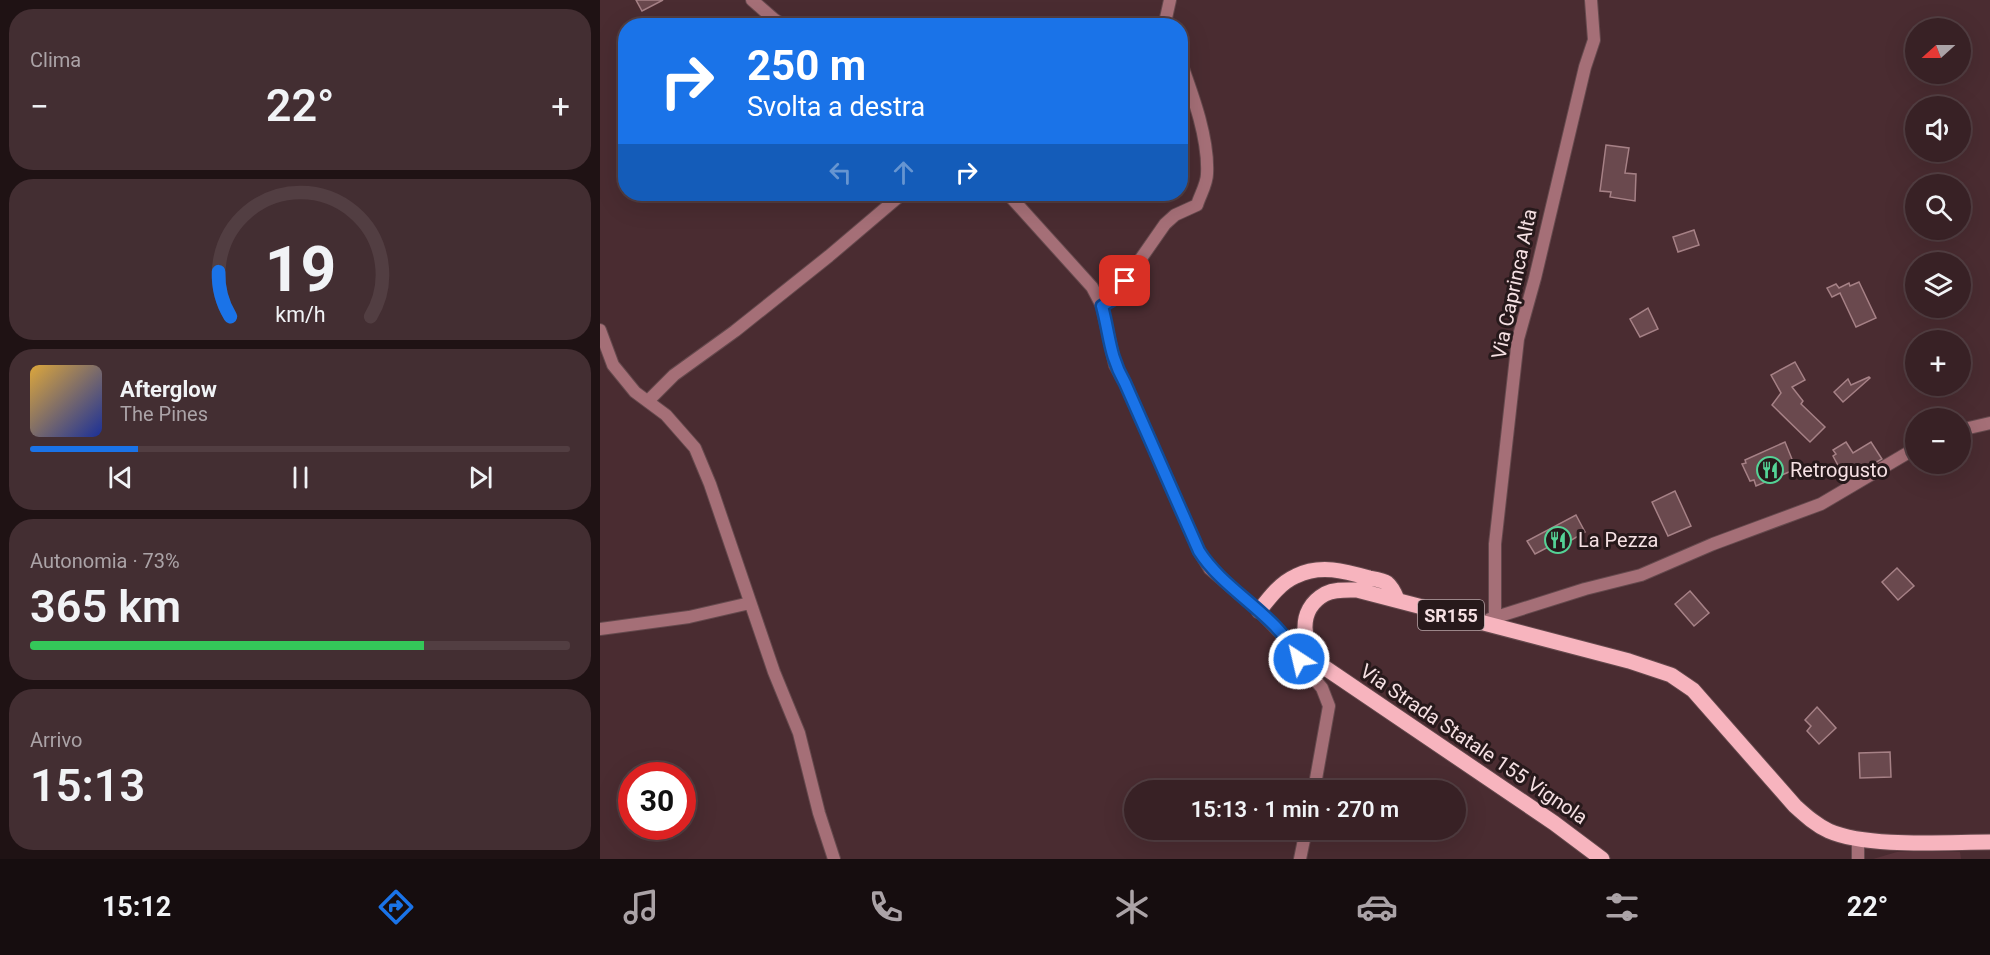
<!DOCTYPE html>
<html lang="it">
<head>
<meta charset="utf-8">
<style>
  body { margin:0; font-family:Roboto,sans-serif; background:#432e32; color:#f1f3f6; height:100vh; display:flex; flex-direction:column; font-size:22px; white-space:nowrap }
  * { box-sizing:border-box; margin:0 }
  p { font-size:20px; color:#aba3a7 }
  .icon { flex:none; width:33px; height:33px; fill:none; stroke:currentColor; stroke-width:2; stroke-linecap:round; stroke-linejoin:round }
  .map { position:relative; flex:1; overflow:hidden }
  .side { display:flex; flex-direction:column; gap:9px; padding:9px; background:#1f1214; width:600px }
  .side>* { flex:none }
  .hud { position:absolute; left:18px; top:18px; width:570px; height:183px; border-radius:24px; box-shadow:0 6px 24px #0002,0 0 0 2px #523e42; background:#1a73e8; color:#fff; overflow:hidden }
  .needle { width:39px; rotate:249deg }
  .controls { position:absolute; left:1305px; top:18px; display:grid; gap:12px }
  .controls a { display:grid; place-items:center; width:66px; height:66px; border-radius:50%; background:#382125; box-shadow:0 6px 24px #0002,0 0 0 2px #523e42; font-size:30px }
  .speed { position:absolute; left:18px; top:762px; display:flex; gap:12px; font-size:30px; font-weight:700; text-align:center }
  .speed>* { display:grid; place-content:center; width:78px; height:78px; border-radius:50%; background:#382125; box-shadow:0 6px 24px #0002,0 0 0 2px #523e42; line-height:1 }
  .speed .limit { border:9px solid #d22; background:#fff; color:#111 }
  .pin { position:absolute; display:grid; place-items:center; width:51px; height:51px; color:#fff; margin:-26px; border-radius:12px; box-shadow:0 3px 9px #0006 }
  .me { position:absolute; width:66px; margin:-33px; rotate:325deg; stroke-linejoin:round; filter:drop-shadow(0 0 4px #0008) }
  .turn { display:flex; align-items:center; gap:21px; height:126px; padding:0 30px; font-size:27px }
  .turn .icon { width:78px; height:78px; stroke-width:2.5 }
  .turn b { display:block; font-size:42px; line-height:51px }
  .lanes { display:flex; align-items:center; height:57px; padding:0 30px; background:#0003; justify-content:center; gap:30px; direction:ltr }
  .lanes .off { opacity:.35 }
  .big { font-size:45px; font-weight:600; line-height:1.1 }
  .side .tile { flex:1; display:flex; flex-direction:column; justify-content:center; gap:9px; min-width:0; padding:0 21px; border-radius:24px; background:#432e32 }
  .side .dial { align-items:center; gap:0 }
  .dial svg { height:156px; overflow:visible; fill:none; stroke:#523e42; stroke-width:7; stroke-linecap:round; text-anchor:middle }
  .dial text { fill:#f1f3f6; stroke:none }
  .song { display:flex; align-items:center; gap:18px }
  .cover { width:72px; height:72px; border-radius:9px; background:linear-gradient(135deg,hsl(40 70% 55%),hsl(230 70% 35%)) }
  .played { height:6px; border-radius:3px; background:linear-gradient(90deg,#1a73e8 20%,#523e42 20%) }
  .keys { display:flex; justify-content:space-around; direction:ltr }
  .heat { display:flex; justify-content:space-between; align-items:center; font-size:33px; direction:ltr }
  .charge { height:9px; border-radius:4px; background:linear-gradient(90deg,#34c759 73%,#523e42 0) }
  .trip { position:absolute; left:524px; top:780px; width:342px; height:60px; border-radius:30px; background:#382125; box-shadow:0 6px 24px #0002,0 0 0 2px #523e42; font-weight:600; line-height:60px; text-align:center }
  .menu { display:flex; height:96px; justify-content:space-around; align-items:center; background:#160d0f; color:#aba3a7 }
  .menu .icon { width:42px; height:42px }
  .menu .on { color:#1a73e8 }
  .menu b { font-size:27px; color:#f1f3f6 }
  main { display:flex; flex:1; min-height:0 }
  .map>svg:first-child { display:block }
  .built { fill:#5a343b }
  .building { fill:#6a494e; stroke:#a68186; stroke-width:1.5 }
  .lines { fill:none; stroke-linecap:round; stroke-linejoin:round }
  .minor-casing { stroke:#65494d; stroke-width:14 }
  .primary-casing { stroke:#65494d; stroke-width:17 }
  .minor { stroke:#a56f77; stroke-width:12 }
  .primary { stroke:#f7b4be; stroke-width:15 }
  .route-casing { stroke:#114b97; stroke-width:15 }
  .route { stroke:#1a73e8; stroke-width:10 }
  .labels { text-anchor:middle; dominant-baseline:central; stroke-width:6; stroke-linejoin:round; paint-order:stroke }
  .shield { fill:#27191b; stroke:#b7a4a7; stroke-width:1.5 }
  .shield-label { font-size:18px; font-weight:bold; fill:#f5e0e3 }
  .street-label { font-size:20px; fill:#f5e0e3; stroke:#27191b }
  .poi-label { font-size:20px; fill:#f5e0e3; stroke:#27191b; text-anchor:start }
</style>
</head>
<body>
<main>
<section class="side">
<div class="tile"><p>Clima</p>
<div class="heat"><a>−</a><b class="big">22°</b><a>+</a></div>
</div>
<div class="tile dial"><svg viewBox="0 0 100 80">
<path d="M14 69A42 42 0 1 1 86 69"/>
<path d="M14 69A42 42 0 0 1 8 46" stroke="#1a73e8"/>
<text x="50" y="56" font-size="32" font-weight="700">19</text>
<text x="50" y="72" font-size="11">km/h</text>
</svg></div>
<div class="tile">
<div class="song"><i class="cover"></i><div><b>Afterglow</b><p>The Pines</p></div></div>
<div class="played"></div>
<div class="keys"><svg class="icon" aria-label="previous" viewBox="0 0 24 24"><path d="M18 5L8 12l10 7zM5 5v14"/></svg><svg class="icon" aria-label="pause" viewBox="0 0 24 24"><path d="M8 5v14M16 5v14"/></svg><svg class="icon" aria-label="next" viewBox="0 0 24 24"><path d="M6 5l10 7-10 7zM19 5v14"/></svg></div>
</div>
<div class="tile"><p>Autonomia · 73%</p><b class="big">365 km</b><div class="charge"></div></div>
<div class="tile"><p>Arrivo</p><b class="big">15:13</b></div>
</section>
<div class="map">
<svg width="1390" height="859" viewBox="0 0 1390 859">
  <rect width="100%" height="100%" fill="#4a2c31"/>
  <path class="built" d="M1297,852H1360L1361,859H1273Z"/>
  <path class="building" d="M36,0H63L42,11Z
    M1006,145L1029,148L1025,173L1036,174L1035,201L1010,197L1011,192L1000,191Z
    M1094,230L1099,245L1078,252L1073,237Z
    M1259,282L1276,318L1256,327L1240,293L1232,297L1227,288L1236,284L1239,288L1249,283L1250,286Z
    M1048,308L1058,329L1040,337L1030,319Z
    M1195,362L1205,380L1192,387L1203,401L1201,404L1225,427L1210,442L1172,405L1181,393L1171,375Z
    M1269,377L1270,378L1243,402L1234,392L1248,379L1251,385Z
    M1185,442L1196,469L1156,486L1154,480L1150,481L1142,464L1146,463L1145,460Z
    M1246,442L1253,453L1271,442L1282,459L1256,474L1255,472L1249,476L1244,467L1240,469L1233,456L1236,454L1233,450Z
    M1075,491L1091,526L1068,536L1052,502Z
    M976,515L985,532L955,550L952,545L935,554L927,541Z
    M1297,568L1314,586L1298,600L1282,582Z
    M1090,591L1109,613L1094,626L1075,604Z
    M1217,707L1236,728L1219,744L1207,731L1211,726L1205,720Z
    M1290,752L1291,777L1260,778L1259,753Z"/>
  <g class="lines">
    <defs>
      <path id="minor" d="M152,0L175,20L185,26
        M568,26L566,18L570,0
        M408,194L492,287L502,306L515,365L525,383L599,551L610,569L659,611L691,644L709,649
        M502,306L512,300L565,224L575,215L597,205C600,195 607,184 607,174C609,138 592,93 580,60
        M0,330L13,365L35,392L66,415L95,448L110,484L174,672L199,733L219,813L234,859
        M48,401L74,375L135,331L229,256L302,194
        M1360,430L1390,423
        M895,617V544L918,339L935,278L985,67L994,40L991,0
        M890,619L985,589L1041,575L1113,544L1221,504L1316,448
        M0,629L89,617L150,603
        M691,644L705,668L722,688L729,706L714,790
        M1258,839V859
        M700,859L706,830"/>
      <path id="primary" d="M659,611C669,598 680,583 696,576C720,564 745,571 769,578C775,579 783,580 787,583C792,587 795,594 797,599
        M1002,859L954,823L721,665C702,645 696,610 725,594C735,589 747,590 757,590L1029,661L1071,675L1093,690L1195,806C1206,816 1216,825 1229,831C1268,848 1346,842 1390,842"/>
    </defs>
    <use href="#minor" class="minor-casing"/>
    <use href="#primary" class="primary-casing"/>
    <use href="#minor" class="minor"/>
    <use href="#primary" class="primary"/>
  </g>
  <g class="lines">
    <defs>
      <path id="route" d="M525,281L512,300L502,306C510,336 509,355 525,383L599,551C625,592 677,614 699,659"/>
    </defs>
    <use href="#route" class="route-casing"/>
    <use href="#route" class="route"/>
  </g>
  <defs>
    <symbol id="restaurant-ring" viewBox="-11 -11 22 22"><circle r="9.5" fill="#27191b" stroke="#54d396" stroke-width="1.5"/><path d="M-5-6h1v4h1v-4h1v4h1v-4h1v5L-1.5 .5V6h-2V.5L-5-1ZM5-6V6H3V1.5H1.5Q1.5-4 5-6Z" fill="#54d396"/></symbol>
  </defs>
  <g fill-rule="evenodd">
    <use href="#restaurant-ring" x="1155" y="455" width="30" height="30"/>
    <use href="#restaurant-ring" x="943" y="525" width="30" height="30"/>
  </g>
  <g class="labels">
    <rect class="shield" x="818" y="600" width="66" height="30" rx="4.5"/>
    <g class="shield-label">
      <text x="851" y="615">SR155</text>
    </g>
    <g class="street-label">
      <text transform="translate(914 284) rotate(-78)">Via Caprinca Alta</text>
      <text transform="translate(874 744) rotate(34)">Via Strada Statale 155 Vignola</text>
    </g>
    <g class="poi-label">
      <text x="1190" y="470">Retrogusto</text>
      <text x="978" y="540">La Pezza</text>
    </g>
  </g>
</svg>
<div class="controls">
<a><svg class="needle" viewBox="-14 -14 28 28"><path d="M0-13l5 13h-10z" fill="#e53935"/><path d="M0 13l5-13h-10z" fill="#aba3a7"/></svg></a>
<a><svg class="icon" aria-label="sound" viewBox="0 0 24 24"><path d="M4 9h4l5-4v14l-5-4H4zM17 9q2 3 0 6"/></svg></a>
<a><svg class="icon" aria-label="search" viewBox="0 0 24 24"><circle cx="10" cy="10" r="6"/><path d="M15 15l6 6"/></svg></a>
<a><svg class="icon" aria-label="layers" viewBox="0 0 24 24"><path d="M12 4l9 5-9 5-9-5zM3 14l9 5 9-5"/></svg></a>
<a>+</a>
<a>−</a>
</div>
<div class="speed"><div class="limit">30</div></div>
<div class="pin" style="left:525px;top:281px;background:#d93025"><svg class="icon" aria-label="arrive" viewBox="0 0 24 24"><path d="M6 21V4h12l-3 4 3 4H6"/></svg></div>
<svg class="me" style="left:699px;top:659px" viewBox="-20 -20 40 40"><circle r="17" fill="#1a73e8" stroke="#fff" stroke-width="3"/><path d="M0-11L8 9 0 5-8 9z" fill="#fff"/></svg>
<div class="trip">15:13 · 1 min · 270 m</div>
<div class="hud">
<div class="turn"><svg class="icon" aria-label="right" viewBox="0 0 24 24"><path d="M7 20v-9h11M14 6l5 5-5 5"/></svg><div><b>250 m</b>Svolta a destra</div></div>
<div class="lanes"><svg class="icon off" aria-label="left" viewBox="0 0 24 24"><path d="M17 20v-9H6M10 6l-5 5 5 5"/></svg><svg class="icon off" aria-label="ahead" viewBox="0 0 24 24"><path d="M12 20V5M6 11l6-6 6 6"/></svg><svg class="icon" aria-label="right" viewBox="0 0 24 24"><path d="M7 20v-9h11M14 6l5 5-5 5"/></svg></div>
</div>
</div>
</main>
<nav class="menu">
<b>15:12</b>
<svg class="icon on" aria-label="directions" viewBox="0 0 24 24"><path d="M12 3l9 9-9 9-9-9zM9 14v-3h6M13 9l2 2-2 2"/></svg>
<svg class="icon" aria-label="music" viewBox="0 0 24 24"><path d="M9 18V5l10-2v13"/><circle cx="6" cy="18" r="3"/><circle cx="16" cy="16" r="3"/></svg>
<svg class="icon" aria-label="phone" viewBox="0 0 24 24"><path d="M5 4h4l2 5-3 2q2 4 5 5l2-3 5 2v4C11 20 4 13 5 4z"/></svg>
<svg class="icon" aria-label="climate" viewBox="0 0 24 24"><path d="M12 3v18M4 7l16 10M4 17L20 7"/></svg>
<svg class="icon" aria-label="car" viewBox="0 0 24 24"><path d="M5 17H2v-5l4-1 3-4h7l3 4 3 1v5h-3M9 17h6M6 11h13"/><circle cx="7" cy="17" r="2"/><circle cx="17" cy="17" r="2"/></svg>
<svg class="icon" aria-label="filters" viewBox="0 0 24 24"><path d="M4 7h16M4 17h16"/><circle cx="9" cy="7" r="2"/><circle cx="15" cy="17" r="2"/></svg>
<b>22°</b>
</nav>
</body>
</html>
